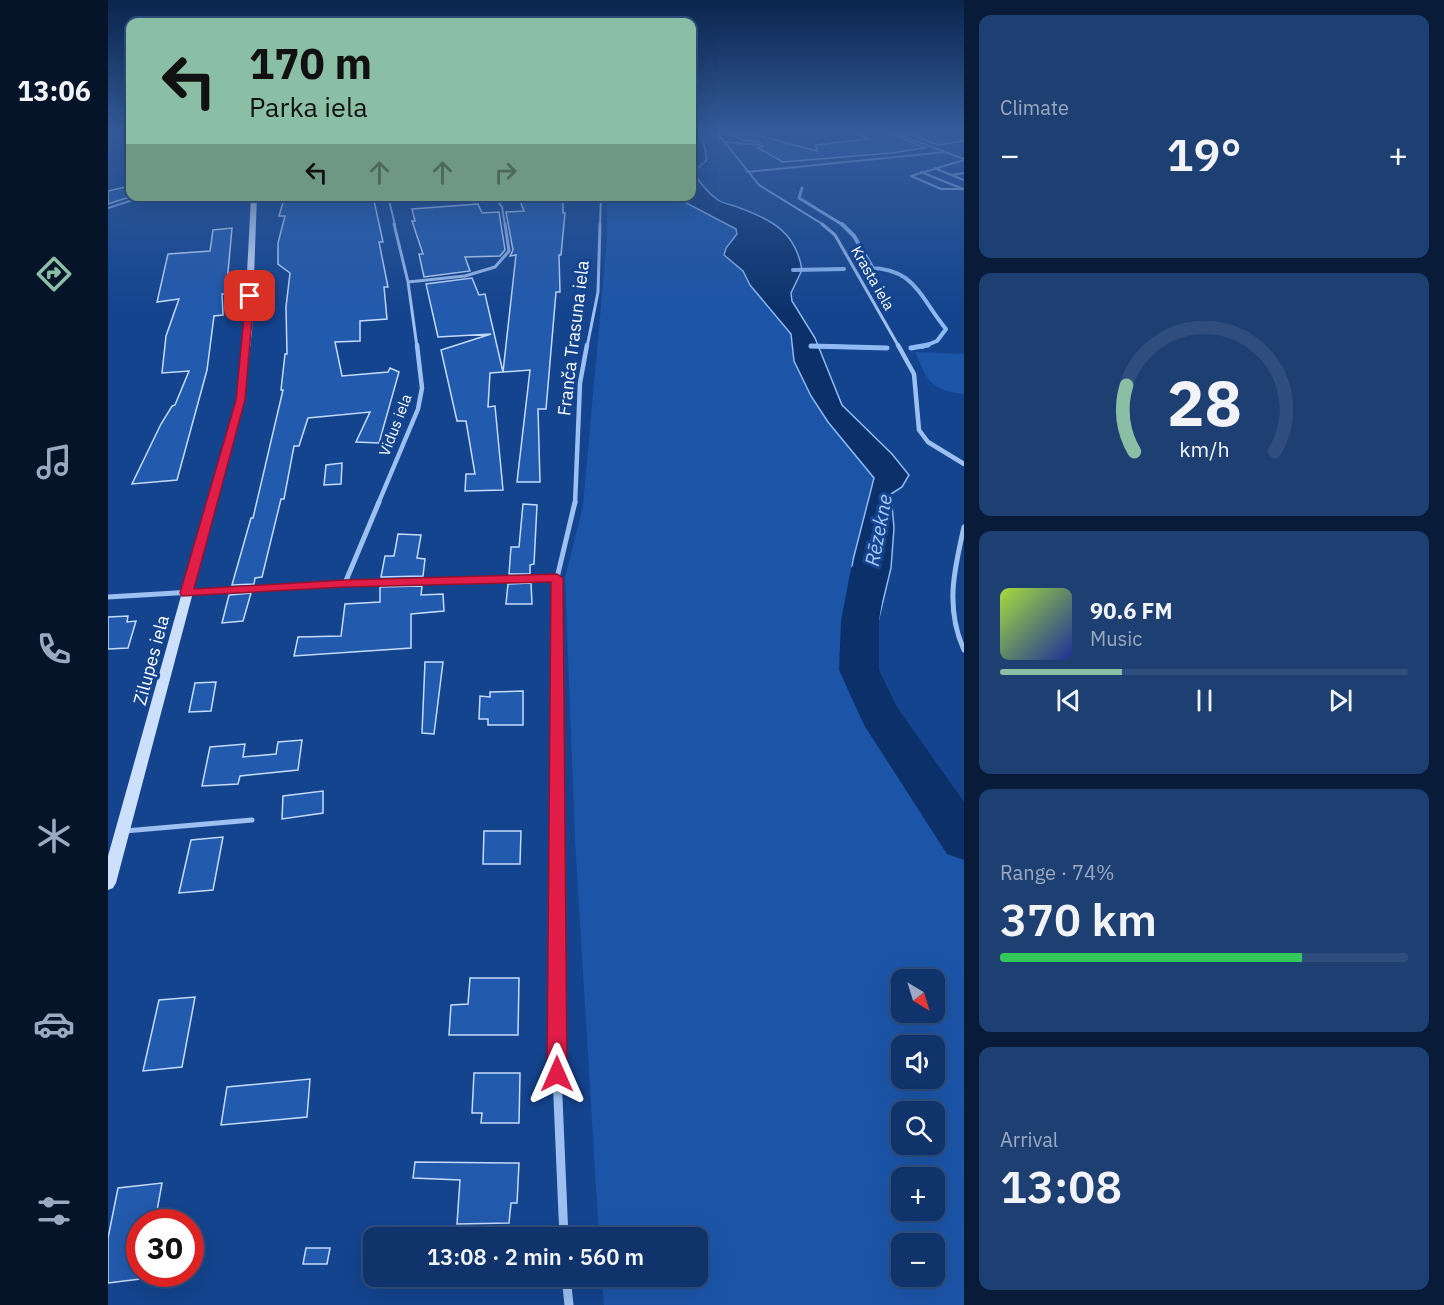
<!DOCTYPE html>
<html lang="en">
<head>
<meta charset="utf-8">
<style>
  body { margin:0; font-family:"IBM Plex Sans",sans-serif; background:#1d3f72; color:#f1f3f6; height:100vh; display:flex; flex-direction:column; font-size:22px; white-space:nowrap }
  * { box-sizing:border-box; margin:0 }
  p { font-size:20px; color:#9baac1 }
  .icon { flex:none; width:33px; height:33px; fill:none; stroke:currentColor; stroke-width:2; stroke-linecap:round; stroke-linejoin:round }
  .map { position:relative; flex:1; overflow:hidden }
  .panel { display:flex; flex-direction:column; gap:15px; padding:15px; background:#081c3a; width:480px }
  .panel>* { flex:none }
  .hud { position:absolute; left:18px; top:18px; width:570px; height:183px; border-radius:12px; box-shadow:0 6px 24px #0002,0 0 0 2px #2f4e7e; background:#8abfa5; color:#111; overflow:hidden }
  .needle { width:39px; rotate:142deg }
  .controls { position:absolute; left:783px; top:969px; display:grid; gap:12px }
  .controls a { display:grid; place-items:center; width:54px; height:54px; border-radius:12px; background:#0f336a; box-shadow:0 6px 24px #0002,0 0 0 2px #2f4e7e; font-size:30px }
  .speed { position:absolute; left:18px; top:1209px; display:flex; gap:12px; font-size:30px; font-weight:700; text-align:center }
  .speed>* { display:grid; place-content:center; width:78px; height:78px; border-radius:50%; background:#0f336a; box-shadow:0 6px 24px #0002,0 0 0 2px #2f4e7e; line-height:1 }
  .speed .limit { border:9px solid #d22; background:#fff; color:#111 }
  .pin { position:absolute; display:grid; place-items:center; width:51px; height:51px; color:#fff; margin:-26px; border-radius:12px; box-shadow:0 3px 9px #0006 }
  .me { position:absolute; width:66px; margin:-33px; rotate:0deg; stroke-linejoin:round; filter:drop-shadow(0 0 4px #0008) }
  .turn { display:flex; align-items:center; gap:21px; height:126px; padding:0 24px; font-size:27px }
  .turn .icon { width:78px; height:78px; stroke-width:2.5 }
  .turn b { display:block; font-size:42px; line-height:51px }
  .lanes { display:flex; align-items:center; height:57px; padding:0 24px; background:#0003; justify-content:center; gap:30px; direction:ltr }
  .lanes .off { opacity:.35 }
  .big { font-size:45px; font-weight:600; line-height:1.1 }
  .panel .card { flex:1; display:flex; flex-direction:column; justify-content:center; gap:9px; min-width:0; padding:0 21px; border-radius:12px; background:#1d3f72 }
  .panel .dial { align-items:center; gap:0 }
  .dial svg { height:156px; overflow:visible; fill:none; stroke:#2f4e7e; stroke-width:7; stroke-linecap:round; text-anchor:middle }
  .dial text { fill:#f1f3f6; stroke:none }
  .song { display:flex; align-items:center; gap:18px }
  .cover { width:72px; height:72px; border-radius:9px; background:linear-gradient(135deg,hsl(80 70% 55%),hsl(230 70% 35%)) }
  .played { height:6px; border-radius:3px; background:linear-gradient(90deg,#8abfa5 30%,#2f4e7e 30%) }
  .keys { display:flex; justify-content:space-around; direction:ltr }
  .heat { display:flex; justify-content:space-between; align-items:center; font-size:33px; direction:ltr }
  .charge { height:9px; border-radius:4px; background:linear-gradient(90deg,#34c759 74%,#2f4e7e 0) }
  .trip { position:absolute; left:255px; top:1227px; width:345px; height:60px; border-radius:12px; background:#0f336a; box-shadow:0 6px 24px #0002,0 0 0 2px #2f4e7e; font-weight:600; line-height:60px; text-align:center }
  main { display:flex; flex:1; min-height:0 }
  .dock { display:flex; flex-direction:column; width:108px; justify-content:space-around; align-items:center; background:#06142a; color:#9baac1 }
  .dock .icon { width:42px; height:42px }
  .dock .selected { color:#8abfa5 }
  .dock b { font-size:27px; color:#f1f3f6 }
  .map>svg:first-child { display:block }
  .green { fill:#1c55a8; fill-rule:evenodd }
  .water { fill:#0c316a; stroke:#90baf4; stroke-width:1.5 }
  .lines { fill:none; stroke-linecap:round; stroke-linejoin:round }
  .stream-far2 { stroke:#90baf4; stroke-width:3 }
  .stream-far1 { stroke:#90baf4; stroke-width:4 }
  .stream { stroke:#90baf4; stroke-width:5 }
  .river { fill:#0c316a; fill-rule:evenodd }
  .building { fill:#225aad; stroke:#c5dbfc; stroke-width:1.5 }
  .lane-far1 { stroke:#9ec0f1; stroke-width:2 }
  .lane { stroke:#9ec0f1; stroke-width:5 }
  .street-far5 { stroke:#9ec0f1; stroke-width:2 }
  .street-far4 { stroke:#9ec0f1; stroke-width:3 }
  .street-far3 { stroke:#9ec0f1; stroke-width:4.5 }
  .street-far2 { stroke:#9ec0f1; stroke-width:5 }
  .street-far1 { stroke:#9ec0f1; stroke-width:8 }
  .street { stroke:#9ec0f1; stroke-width:9 }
  .secondary { fill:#ccdffb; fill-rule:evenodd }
  .route { fill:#e11d48; stroke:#92132f; stroke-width:1.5 }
  .labels { text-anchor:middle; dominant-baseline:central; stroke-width:6; stroke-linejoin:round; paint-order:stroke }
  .far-street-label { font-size:15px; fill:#fff; stroke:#14448e }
  .street-label { font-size:18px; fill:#fff; stroke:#14448e }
  .water-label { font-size:20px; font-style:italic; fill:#aacaf8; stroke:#14448e }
</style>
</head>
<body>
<main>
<nav class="dock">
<b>13:06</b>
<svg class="icon selected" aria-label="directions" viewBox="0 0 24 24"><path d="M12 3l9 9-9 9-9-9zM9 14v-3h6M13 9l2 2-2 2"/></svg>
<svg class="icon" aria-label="music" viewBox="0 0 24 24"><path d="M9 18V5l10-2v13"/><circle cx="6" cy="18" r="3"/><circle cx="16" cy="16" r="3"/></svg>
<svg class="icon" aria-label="phone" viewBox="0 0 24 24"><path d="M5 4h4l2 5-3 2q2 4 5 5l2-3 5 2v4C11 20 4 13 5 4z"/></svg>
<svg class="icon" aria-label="climate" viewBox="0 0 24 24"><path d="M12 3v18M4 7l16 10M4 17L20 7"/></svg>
<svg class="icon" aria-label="car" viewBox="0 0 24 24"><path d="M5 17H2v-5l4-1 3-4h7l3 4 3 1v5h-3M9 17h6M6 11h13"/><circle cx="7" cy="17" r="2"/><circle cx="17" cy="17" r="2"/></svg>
<svg class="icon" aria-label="filters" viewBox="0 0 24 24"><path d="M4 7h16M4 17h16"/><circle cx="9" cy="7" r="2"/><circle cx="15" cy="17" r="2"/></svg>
</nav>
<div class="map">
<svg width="856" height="1305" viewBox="0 0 856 1305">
  <rect width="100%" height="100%" fill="#14448e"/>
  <path class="green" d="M584,196L641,225L710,381L780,475L757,682L856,838V1305H496L494,1277L590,1276V1238L491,1237L467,838L457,578L475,506L499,239V197ZM794,980H826V1012H794ZM794,1046H826V1078H794ZM794,1112H826V1144H794ZM794,1178H826V1210H794ZM794,1244H826V1276H794Z
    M807,352L856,354V394C822,390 820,381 807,352Z"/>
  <path class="water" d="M584,131C594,133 599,150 598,161L585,172C592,183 600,193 610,200C616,204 625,205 632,208C665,220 688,233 694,270L683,293L684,301L707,338L734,405L784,454L801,475L794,487L783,494L786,528L783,568L768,630L738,611L745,560L766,478L720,422L703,396L686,361L683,334L642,285L635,271L616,255L618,248L629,234L628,229L567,197L584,196Z"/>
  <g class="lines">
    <path class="stream-far2" d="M694,188L691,198L735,225"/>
    <path class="stream-far1" d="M734,224L746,236L764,267
      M757,268C806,266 811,296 838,329L829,341L814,347
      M685,270L736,269
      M703,346L740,347"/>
    <path class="stream" d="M703,346L779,348
      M803,348L820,345"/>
    <path class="river" d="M761,557L773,560L779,568L771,621V670L789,707L856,802V860L839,854L756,725L731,670L733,621L743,568L749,560Z"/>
  </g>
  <path class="building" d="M629,130L709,151L708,145L760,139L740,130H776L817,148L784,153L675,162L650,148L655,146L653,142L635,140L627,136Z
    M790,130H856V141L830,145Z
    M22,186V197L0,204V191Z
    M265,196L275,242H271L280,287H276L279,319L252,321V341L227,342L234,376L280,372L282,368L291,372L271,443L248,442L262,412L200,418L191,446H186L176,499H173L154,577L147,578L146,584L124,585L143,518H145L175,390H173L177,354H179L178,307L182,273L170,264V243L177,216H171L176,199Z
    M412,201L455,202V213H457L453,255H451L452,292H448L438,409H430L432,482H409L422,370L395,372L408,255L402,256L405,250L398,212L416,211Z
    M370,204L374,213L391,212L397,250L392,256L357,257L362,271L316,277L311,254H315L304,221H307L304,209Z
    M124,228L118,294H114L115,315L106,316L99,370L69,480L24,484L53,424L64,406L67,405L81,371L54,373L58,336L71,299L49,302L60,254L102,251L105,230Z
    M364,278L371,295L377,294L395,372L382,373L380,407L387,406L395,490L357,491L358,474H367L358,421H349L333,350L383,334L330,337L318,284Z
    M234,463L233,484L216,485L218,465Z
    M415,504L429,505L426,564L422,565V574H401L403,547H411Z
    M290,534L313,535L309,558L317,559L315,576L273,577L277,556H286Z
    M423,583L424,604H398L400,584Z
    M314,586L313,595L335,594L336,611L303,614V648L186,656L190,637L233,636L237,604L272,602V587Z
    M143,593L135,621L114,623L121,595Z
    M20,616L19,622L28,621L20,648L0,649V617Z
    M317,662H335L326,734L314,733Z
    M108,682L103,711L81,712L87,683Z
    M415,691V725H380V719H371L372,696L382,697V692Z
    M194,740L190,770L132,776L130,784L94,786L102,747L137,744L135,757L168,754L170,742Z
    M215,791V813L174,819L175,796Z
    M376,831H413L412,864H375Z
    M115,837L105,890L71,893L83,840Z
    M362,978H411L410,1035H341L343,1005L360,1004Z
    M87,997L74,1067L35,1071L51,1000Z
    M366,1073H412L411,1123H373L374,1113H364Z
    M202,1079L199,1117L113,1125L119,1087Z
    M307,1162L411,1163L409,1203H403L401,1223L349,1224L352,1180L305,1178Z
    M54,1183L47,1222H32V1279L0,1283V1238L10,1188Z
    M198,1248H222L219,1264H195Z"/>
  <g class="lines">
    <path class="lane-far1" d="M616,142L652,145
      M856,160L803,176L833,189H856
      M826,168L856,180
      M639,172L838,152
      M813,172L855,189
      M844,175L856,173"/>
    <path class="lane" d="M17,831L144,820"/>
    <path class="street-far5" d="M607,130L651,185L716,225
      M779,130L856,159
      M280,196L287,225
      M386,196L394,207L397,225
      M0,208L37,196
      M492,225L493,196"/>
    <path class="street-far4" d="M286,224L300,282L309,347
      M714,224L727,235L791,347
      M300,282L357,276L387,267L401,251L397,224
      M479,347L490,292L492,224"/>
    <path class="street-far3" d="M790,345L806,374L811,430L820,442L856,464
      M270,504L310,409L314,388L309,345
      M467,504L472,383L479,345"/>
    <path class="street-far2" d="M856,527C846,570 837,608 856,650
      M237,583L271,502
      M0,597L237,583L449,578
      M449,707V578L467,502"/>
    <path class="street-far1" d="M449,705V968"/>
    <path class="street" d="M449,967V1075L456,1238
      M458,1276L461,1305"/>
    <path class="secondary" d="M143,196H149L144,331L136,400L8,883L5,888L0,890V856L128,400L136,331Z"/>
  </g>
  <linearGradient id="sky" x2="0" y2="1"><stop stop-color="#0b254e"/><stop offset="0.42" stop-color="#345c9b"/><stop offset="1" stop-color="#345c9b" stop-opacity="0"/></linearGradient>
  <rect width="856" height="313" fill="url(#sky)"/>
  <path class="route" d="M142,294L146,296L137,400L86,589L237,580L449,574L455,578L459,1074L456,1082L449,1085L442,1082L439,1074L443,582L237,587L74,596L72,593L128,400L138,296Z"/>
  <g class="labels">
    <g class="far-street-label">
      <text transform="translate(765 278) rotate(60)">Krasta iela</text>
      <text transform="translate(287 425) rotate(-69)">Vidus iela</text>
    </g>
    <g class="street-label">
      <text transform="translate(465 338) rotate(-83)">Franča Trasuna iela</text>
      <text transform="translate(43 660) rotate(-75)">Zilupes iela</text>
    </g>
    <g class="water-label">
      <text transform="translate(770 530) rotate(-79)">Rēzekne</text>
    </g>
  </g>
</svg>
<div class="controls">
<a><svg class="needle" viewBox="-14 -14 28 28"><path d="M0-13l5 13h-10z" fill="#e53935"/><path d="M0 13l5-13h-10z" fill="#9baac1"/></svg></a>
<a><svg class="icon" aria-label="sound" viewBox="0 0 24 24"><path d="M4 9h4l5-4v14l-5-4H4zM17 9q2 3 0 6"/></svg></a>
<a><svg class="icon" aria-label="search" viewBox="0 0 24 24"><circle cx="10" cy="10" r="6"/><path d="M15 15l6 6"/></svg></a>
<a>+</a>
<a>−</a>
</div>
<div class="speed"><div class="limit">30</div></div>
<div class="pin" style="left:142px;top:296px;background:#d93025"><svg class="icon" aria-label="arrive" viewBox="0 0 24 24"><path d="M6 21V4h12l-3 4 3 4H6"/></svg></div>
<svg class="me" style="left:449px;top:1074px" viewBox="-20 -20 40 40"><path d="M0-17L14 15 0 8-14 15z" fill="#e11d48" stroke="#fff" stroke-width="4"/></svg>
<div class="trip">13:08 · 2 min · 560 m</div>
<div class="hud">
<div class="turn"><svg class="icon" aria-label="left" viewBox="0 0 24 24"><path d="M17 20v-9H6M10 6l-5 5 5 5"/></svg><div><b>170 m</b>Parka iela</div></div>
<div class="lanes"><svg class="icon" aria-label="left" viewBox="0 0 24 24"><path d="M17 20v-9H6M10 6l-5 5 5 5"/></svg><svg class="icon off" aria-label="ahead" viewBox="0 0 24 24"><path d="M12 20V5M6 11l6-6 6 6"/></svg><svg class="icon off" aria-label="ahead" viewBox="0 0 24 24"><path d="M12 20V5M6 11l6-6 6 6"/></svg><svg class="icon off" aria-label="right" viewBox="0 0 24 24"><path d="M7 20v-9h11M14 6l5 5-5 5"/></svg></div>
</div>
</div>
<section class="panel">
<div class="card"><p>Climate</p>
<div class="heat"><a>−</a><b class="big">19°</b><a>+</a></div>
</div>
<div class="card dial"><svg viewBox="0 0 100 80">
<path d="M14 69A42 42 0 1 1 86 69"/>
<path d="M14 69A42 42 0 0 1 10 35" stroke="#8abfa5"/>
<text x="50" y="56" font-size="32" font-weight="700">28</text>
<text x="50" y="72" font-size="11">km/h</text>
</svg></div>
<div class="card">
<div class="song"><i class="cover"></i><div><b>90.6 FM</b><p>Music</p></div></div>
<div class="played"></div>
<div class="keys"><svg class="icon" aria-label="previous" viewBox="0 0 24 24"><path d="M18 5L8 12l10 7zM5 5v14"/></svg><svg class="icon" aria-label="pause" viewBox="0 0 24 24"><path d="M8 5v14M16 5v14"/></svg><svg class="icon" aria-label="next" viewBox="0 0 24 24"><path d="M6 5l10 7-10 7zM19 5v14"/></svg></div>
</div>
<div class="card"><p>Range · 74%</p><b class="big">370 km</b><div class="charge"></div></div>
<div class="card"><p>Arrival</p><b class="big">13:08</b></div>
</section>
</main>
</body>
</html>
